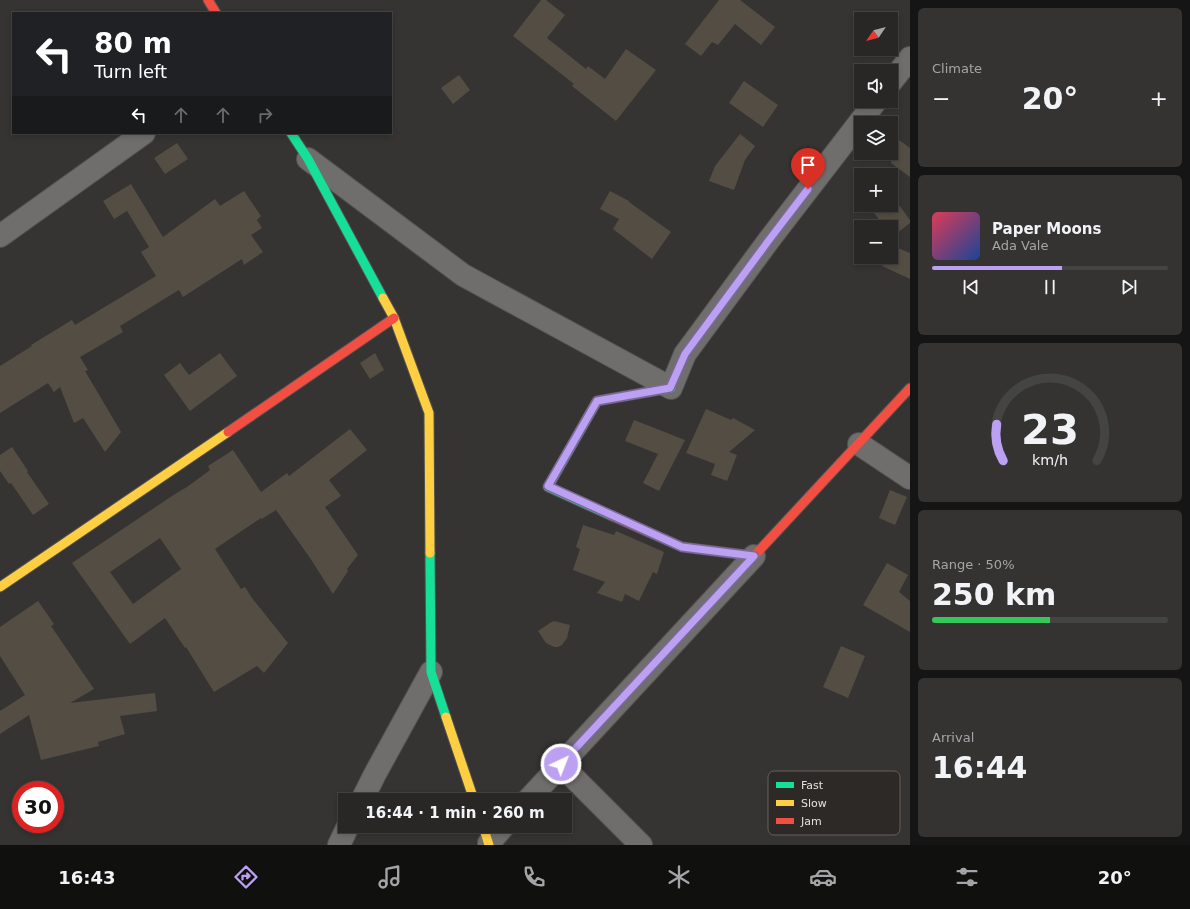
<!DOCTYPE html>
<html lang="en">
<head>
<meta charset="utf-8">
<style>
  body { margin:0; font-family:"DejaVu Sans",sans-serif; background:#343332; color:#f1f3f6; height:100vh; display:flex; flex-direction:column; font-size:15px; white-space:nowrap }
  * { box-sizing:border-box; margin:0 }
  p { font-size:13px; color:#a5a5a7 }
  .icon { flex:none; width:22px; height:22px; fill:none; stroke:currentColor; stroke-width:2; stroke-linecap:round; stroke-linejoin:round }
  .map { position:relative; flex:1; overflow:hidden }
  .panel { display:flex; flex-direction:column; gap:8px; padding:8px; background:#161515; width:280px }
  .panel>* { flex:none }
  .banner { position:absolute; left:12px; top:12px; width:380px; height:122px; border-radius:0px; box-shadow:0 2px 6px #0003,0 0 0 1px #444443; background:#202124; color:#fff; overflow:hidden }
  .needle { width:26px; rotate:235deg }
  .tools { position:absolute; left:854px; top:12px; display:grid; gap:8px }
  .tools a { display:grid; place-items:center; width:44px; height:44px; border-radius:0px; background:#282726; box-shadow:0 2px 6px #0003,0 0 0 1px #444443; font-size:20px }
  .speed { position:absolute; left:12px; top:781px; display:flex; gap:8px; font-size:20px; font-weight:700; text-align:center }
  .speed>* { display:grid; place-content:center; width:52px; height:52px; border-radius:50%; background:#282726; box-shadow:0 2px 6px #0003,0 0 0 1px #444443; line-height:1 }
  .speed .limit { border:6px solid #d22; background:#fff; color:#111 }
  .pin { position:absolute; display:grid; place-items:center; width:34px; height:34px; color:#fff; margin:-41px -17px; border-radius:50% 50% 50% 0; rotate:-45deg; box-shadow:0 0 4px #0007 }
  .pin .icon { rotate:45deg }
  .me { position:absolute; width:44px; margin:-22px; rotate:43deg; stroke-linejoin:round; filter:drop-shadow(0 0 3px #0008) }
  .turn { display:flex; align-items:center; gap:14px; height:84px; padding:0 16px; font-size:18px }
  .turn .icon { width:52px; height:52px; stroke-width:2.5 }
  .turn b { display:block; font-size:28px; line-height:34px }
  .lanes { display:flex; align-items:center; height:38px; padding:0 16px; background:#0003; justify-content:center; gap:20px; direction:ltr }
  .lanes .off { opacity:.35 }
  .big { font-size:30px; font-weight:800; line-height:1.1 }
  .panel .widget { flex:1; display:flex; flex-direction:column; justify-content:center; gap:6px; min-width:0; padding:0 14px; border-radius:6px; background:#343332 }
  .panel .dial { align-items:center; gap:0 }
  .dial svg { height:104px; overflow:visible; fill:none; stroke:#444443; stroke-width:7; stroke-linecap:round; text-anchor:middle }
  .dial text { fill:#f1f3f6; stroke:none }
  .song { display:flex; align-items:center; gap:12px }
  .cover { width:48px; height:48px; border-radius:6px; background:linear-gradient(135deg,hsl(350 70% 55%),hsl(220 70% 35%)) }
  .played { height:4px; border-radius:2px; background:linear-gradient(90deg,#bca0f2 55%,#444443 55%) }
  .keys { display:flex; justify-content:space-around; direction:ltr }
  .heat { display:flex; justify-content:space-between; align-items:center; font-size:22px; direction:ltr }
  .charge { height:6px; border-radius:3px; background:linear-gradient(90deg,#34c759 50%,#444443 0) }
  .trip { position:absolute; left:338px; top:793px; width:234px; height:40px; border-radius:0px; background:#282726; box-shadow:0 2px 6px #0003,0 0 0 1px #444443; font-weight:800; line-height:40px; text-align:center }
  .tab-bar { display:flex; height:64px; justify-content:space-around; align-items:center; background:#10100f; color:#a5a5a7 }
  .tab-bar .icon { width:28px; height:28px }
  .tab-bar .on { color:#bca0f2 }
  .tab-bar b { font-size:18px; color:#f1f3f6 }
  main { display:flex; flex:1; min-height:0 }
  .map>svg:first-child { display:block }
  .building { fill:#534d43; fill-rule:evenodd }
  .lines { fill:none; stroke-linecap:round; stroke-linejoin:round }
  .street-casing { stroke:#555352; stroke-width:24 }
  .fast-casing { stroke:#555352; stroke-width:11 }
  .slow-casing { stroke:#555352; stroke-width:11 }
  .jam-casing { stroke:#555352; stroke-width:11 }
  .street { stroke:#706e6d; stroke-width:22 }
  .fast { stroke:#16e098; stroke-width:9 }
  .slow { stroke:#ffcf43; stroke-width:9 }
  .jam { stroke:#f24e42; stroke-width:9 }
  .route-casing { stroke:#7a689d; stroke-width:10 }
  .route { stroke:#bca0f2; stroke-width:7 }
  .key { fill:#2d2927; stroke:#64605e; stroke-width:1 }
  .key-label { font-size:11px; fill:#e4e2e0 }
</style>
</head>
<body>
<main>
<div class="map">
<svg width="910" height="845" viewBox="0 0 910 845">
  <rect width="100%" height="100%" fill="#363432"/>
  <path class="building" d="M541,0H546L565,15L547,38L586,69L588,66L605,79L626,49L656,70L616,121L572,86L574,84L513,36Z
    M719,0H740L775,27L761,45L735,24L718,45L712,42L701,56L685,44Z
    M459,75L470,90L453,104L441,88Z
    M744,81L778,105L763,127L729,103Z
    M740,134L755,146L745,160L734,190L709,181L715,166Z
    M891,134L910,148V177L891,163Z
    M177,143L188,159L165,174L154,158Z
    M131,184L163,237L215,199L220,206L244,191L261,216L257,220L262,228L251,235L263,252L244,265L242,259L183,297L179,290L120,326L123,332L80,357L88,370L85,371L121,432L105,452L83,418L74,423L60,387L54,392L48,383L0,413V366L32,346L31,345L72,320L75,325L156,276L141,252L149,247L127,211L114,219L103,201Z
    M610,191L629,201V202L671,232L652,259L613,229L619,219L600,209Z
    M868,205H899L910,220V223L892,237L891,235V227H885Z
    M891,245L910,253V279L882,266L886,257H891Z
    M220,353L237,376L190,411L164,375L180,363L189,375Z
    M375,353L384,370L370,379L360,363Z
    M706,409L731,420L733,418L755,430L729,452L737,455L727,481L711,475L715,464L686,453Z
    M634,420L685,440L659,491L643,483L658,454L625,441Z
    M350,429L367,450L329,480L341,496L325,507L358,555L347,569L348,571L333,594L310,558L276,510L262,519L261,518L215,549L241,589L245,587L252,598L288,643L264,673L257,666L214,692L186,647L185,648L165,618L130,644L72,563L175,494L187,487L210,470L208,466L233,450L261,492L287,473L289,476ZM160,538L181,569L133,604L110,572Z
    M12,447L28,471L27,472L49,504L33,515L11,483L9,484L0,471V455Z
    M890,490L907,497L895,525L879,518Z
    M583,525L614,535L616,531L664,552L657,574L653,572L639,601L625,594L622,602L597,593L605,582L573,570L580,549L576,547Z
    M887,563L908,575L899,592L910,601V632L863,605Z
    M38,601L54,624L51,626L94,689L70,703L155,693L157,711L120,716L125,734L98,742L99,746L41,760L29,715L0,734V711L25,695L0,656V627Z
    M554,621L570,625L567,638L562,645L558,647H554L546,643L538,631L550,623Z
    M841,646L865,656L848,698L823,687Z"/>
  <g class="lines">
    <defs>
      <path id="street" d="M891,82L910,58
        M308,159L463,275L671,388L685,354L769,240L876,101
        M0,236L144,133
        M859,444L910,478
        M561,765L641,845
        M362,800L375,774L431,672
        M528,800L754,556
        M489,843L504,826
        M339,845L348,826"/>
      <path id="fast" d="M291,133L308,159L383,298
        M612,516L548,487L597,401L671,388
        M430,553L431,672L446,717"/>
      <path id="slow" d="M383,298L394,318L429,413L430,553
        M0,587L228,432
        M446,717L474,800
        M483,826L489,845"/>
      <path id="jam" d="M208,0L216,13
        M228,432L394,318
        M612,516L682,547L754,556L910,388"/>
    </defs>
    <use href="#street" class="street-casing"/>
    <use href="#fast" class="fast-casing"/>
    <use href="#slow" class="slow-casing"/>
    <use href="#jam" class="jam-casing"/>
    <use href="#street" class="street"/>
    <use href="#fast" class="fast"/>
    <use href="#slow" class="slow"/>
    <use href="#jam" class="jam"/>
  </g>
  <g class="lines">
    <defs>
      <path id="route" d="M561,764L754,556L682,547L548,486L597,401L670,388L685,354L769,240L808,189"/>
    </defs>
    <use href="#route" class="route-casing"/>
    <use href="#route" class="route"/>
  </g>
  <rect x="768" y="771" width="132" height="64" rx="6" class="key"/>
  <rect x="776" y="782" width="18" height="6" fill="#16e098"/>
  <rect x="776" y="800" width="18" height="6" fill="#ffcf43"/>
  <rect x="776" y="818" width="18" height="6" fill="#f24e42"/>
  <g class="key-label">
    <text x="801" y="789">Fast</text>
    <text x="801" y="807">Slow</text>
    <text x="801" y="825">Jam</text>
  </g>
</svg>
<div class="tools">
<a><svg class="needle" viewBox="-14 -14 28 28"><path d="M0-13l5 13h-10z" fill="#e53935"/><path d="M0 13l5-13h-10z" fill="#a5a5a7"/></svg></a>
<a><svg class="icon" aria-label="sound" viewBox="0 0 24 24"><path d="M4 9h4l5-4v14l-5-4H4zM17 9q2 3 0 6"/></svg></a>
<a><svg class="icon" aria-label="layers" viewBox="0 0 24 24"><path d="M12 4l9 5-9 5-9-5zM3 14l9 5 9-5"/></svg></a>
<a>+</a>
<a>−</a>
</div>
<div class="speed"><div class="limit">30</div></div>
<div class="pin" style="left:808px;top:189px;background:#d93025"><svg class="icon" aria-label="arrive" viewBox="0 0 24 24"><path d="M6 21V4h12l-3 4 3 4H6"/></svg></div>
<svg class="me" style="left:561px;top:764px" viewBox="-20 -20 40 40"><circle r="17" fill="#bca0f2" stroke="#fff" stroke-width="3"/><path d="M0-11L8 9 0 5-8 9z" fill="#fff"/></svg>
<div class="trip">16:44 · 1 min · 260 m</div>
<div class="banner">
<div class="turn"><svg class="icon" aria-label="left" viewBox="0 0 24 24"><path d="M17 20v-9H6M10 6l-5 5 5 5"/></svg><div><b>80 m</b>Turn left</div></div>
<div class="lanes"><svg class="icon" aria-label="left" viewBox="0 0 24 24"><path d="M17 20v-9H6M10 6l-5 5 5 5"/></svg><svg class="icon off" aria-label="ahead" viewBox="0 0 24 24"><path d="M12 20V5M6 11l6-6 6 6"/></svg><svg class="icon off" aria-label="ahead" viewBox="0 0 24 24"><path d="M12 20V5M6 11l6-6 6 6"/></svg><svg class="icon off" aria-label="right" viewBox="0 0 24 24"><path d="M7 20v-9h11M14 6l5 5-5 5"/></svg></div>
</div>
</div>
<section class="panel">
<div class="widget"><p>Climate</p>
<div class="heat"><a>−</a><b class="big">20°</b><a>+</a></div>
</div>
<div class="widget">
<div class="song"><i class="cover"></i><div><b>Paper Moons</b><p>Ada Vale</p></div></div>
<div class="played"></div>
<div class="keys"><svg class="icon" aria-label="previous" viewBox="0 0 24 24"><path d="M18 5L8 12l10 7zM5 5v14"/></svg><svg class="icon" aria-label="pause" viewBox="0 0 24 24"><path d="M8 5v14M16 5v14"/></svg><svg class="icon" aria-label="next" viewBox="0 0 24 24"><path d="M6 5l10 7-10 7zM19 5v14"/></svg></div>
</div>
<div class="widget dial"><svg viewBox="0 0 100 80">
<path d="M14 69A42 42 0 1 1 86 69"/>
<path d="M14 69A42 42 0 0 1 9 41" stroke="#bca0f2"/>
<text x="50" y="56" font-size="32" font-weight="700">23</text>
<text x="50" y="72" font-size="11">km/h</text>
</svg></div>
<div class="widget"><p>Range · 50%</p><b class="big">250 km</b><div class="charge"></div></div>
<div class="widget"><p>Arrival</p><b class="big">16:44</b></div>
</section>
</main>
<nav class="tab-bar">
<b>16:43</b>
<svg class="icon on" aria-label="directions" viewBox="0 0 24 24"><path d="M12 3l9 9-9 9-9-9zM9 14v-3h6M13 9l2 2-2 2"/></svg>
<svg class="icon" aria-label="music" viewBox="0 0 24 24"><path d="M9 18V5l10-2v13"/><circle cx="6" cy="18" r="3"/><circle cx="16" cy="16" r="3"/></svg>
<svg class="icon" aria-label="phone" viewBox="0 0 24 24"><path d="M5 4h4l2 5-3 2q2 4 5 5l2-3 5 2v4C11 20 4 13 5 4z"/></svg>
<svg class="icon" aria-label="climate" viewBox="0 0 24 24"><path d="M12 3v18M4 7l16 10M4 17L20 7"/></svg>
<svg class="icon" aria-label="car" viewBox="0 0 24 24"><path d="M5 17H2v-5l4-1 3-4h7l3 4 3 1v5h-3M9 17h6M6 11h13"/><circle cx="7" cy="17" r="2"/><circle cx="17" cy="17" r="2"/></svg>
<svg class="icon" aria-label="filters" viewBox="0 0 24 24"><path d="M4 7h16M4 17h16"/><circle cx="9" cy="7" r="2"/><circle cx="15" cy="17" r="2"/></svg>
<b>20°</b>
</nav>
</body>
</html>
